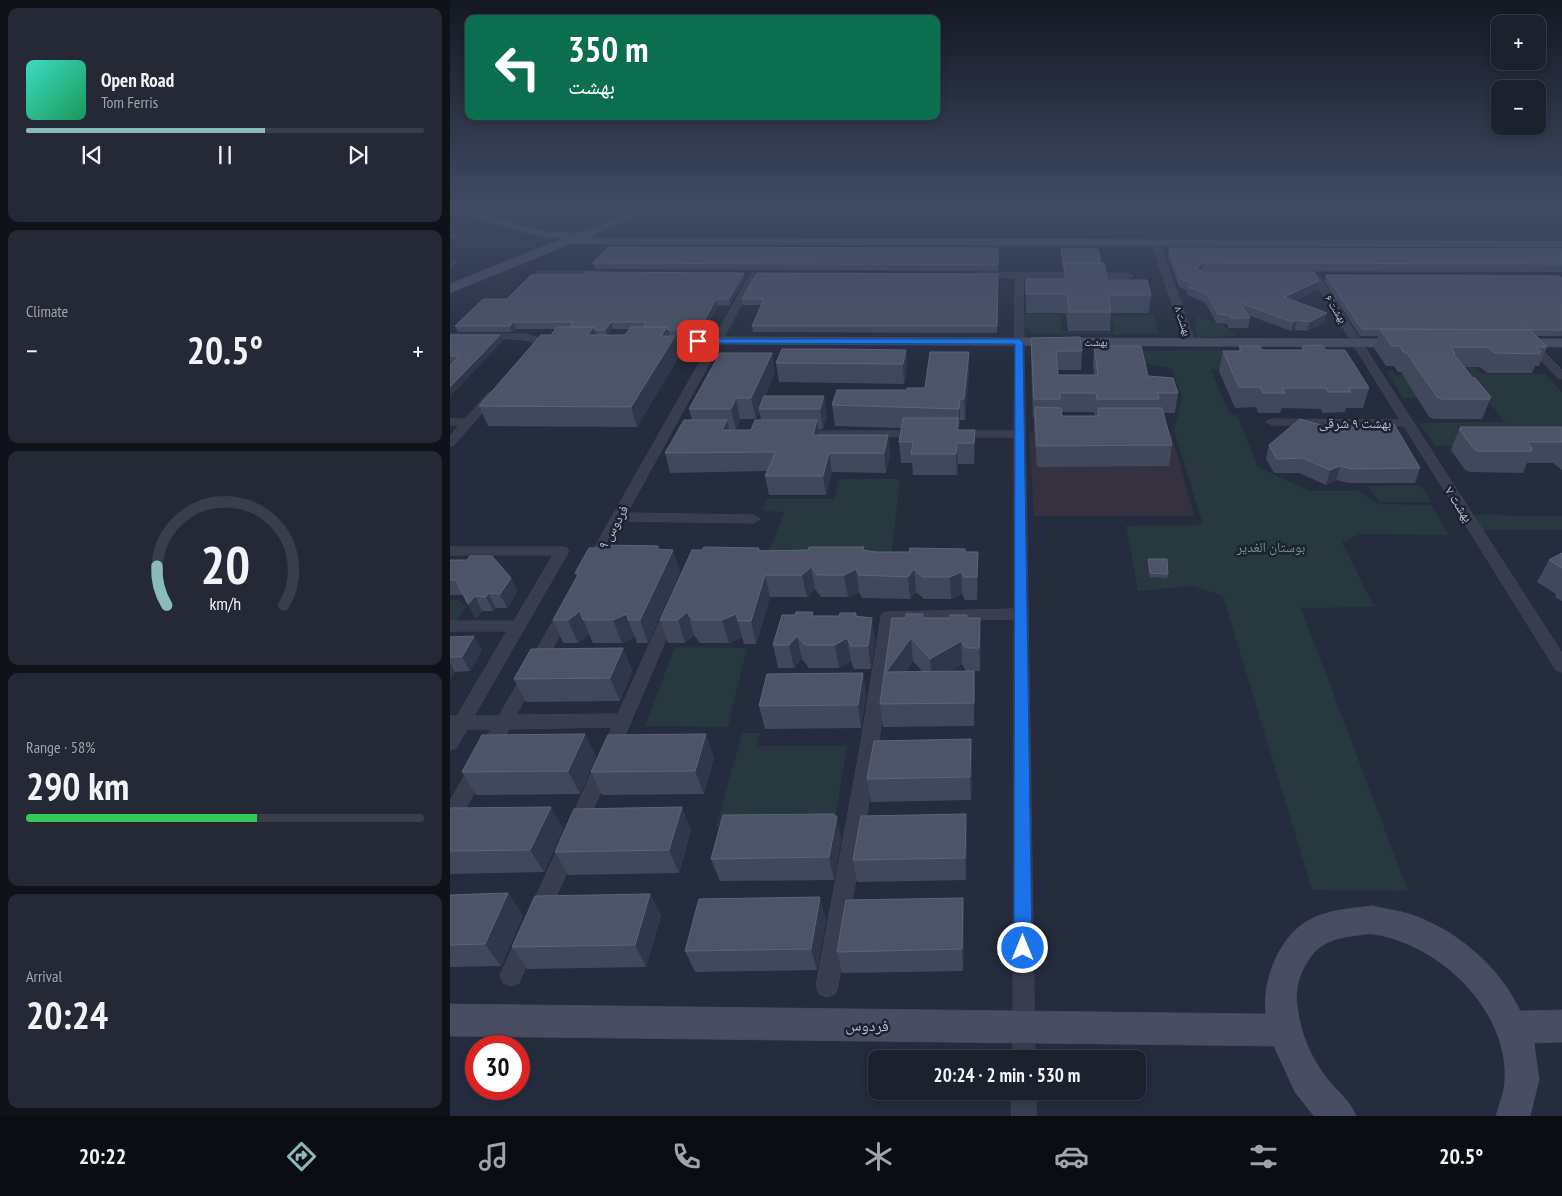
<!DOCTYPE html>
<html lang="en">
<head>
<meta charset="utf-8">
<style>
  body { margin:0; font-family:"PT Sans Narrow","Noto Naskh Arabic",sans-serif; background:#252936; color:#f1f3f6; height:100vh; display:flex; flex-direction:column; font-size:19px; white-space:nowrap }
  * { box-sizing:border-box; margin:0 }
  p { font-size:16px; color:#a0a3aa }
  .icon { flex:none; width:28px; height:28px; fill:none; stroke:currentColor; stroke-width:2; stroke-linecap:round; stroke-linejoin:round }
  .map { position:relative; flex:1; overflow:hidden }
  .sheet { display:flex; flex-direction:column; gap:8px; padding:8px; background:#0f1219; width:450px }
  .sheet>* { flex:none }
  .top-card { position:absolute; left:15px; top:15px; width:475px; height:105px; border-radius:10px; box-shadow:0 2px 8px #0003,0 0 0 1px #3a3e4a; background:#0b6e4f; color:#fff; overflow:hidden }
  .tools { position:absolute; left:1041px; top:15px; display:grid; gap:10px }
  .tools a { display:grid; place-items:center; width:55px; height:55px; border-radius:10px; background:#1c212e; box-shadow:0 2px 8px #0003,0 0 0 1px #3a3e4a; font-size:25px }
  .speed { position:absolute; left:15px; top:1035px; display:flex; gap:10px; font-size:25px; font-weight:700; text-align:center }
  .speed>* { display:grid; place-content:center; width:65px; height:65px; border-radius:50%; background:#1c212e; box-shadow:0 2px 8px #0003,0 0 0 1px #3a3e4a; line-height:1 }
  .speed .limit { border:8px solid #d22; background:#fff; color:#111 }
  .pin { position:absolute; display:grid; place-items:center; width:42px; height:42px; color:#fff; margin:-21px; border-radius:10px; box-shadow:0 2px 8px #0006 }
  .me { position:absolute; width:55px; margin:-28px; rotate:0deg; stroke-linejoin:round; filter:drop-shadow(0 0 4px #0008) }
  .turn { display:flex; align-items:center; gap:18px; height:105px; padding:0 20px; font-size:22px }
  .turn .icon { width:65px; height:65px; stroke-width:2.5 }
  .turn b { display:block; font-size:35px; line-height:42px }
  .big { font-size:38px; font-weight:600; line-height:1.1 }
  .sheet .widget { flex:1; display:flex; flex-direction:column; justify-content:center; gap:8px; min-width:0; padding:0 18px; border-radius:10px; background:#252936 }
  .sheet .dial { align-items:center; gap:0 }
  .dial svg { height:130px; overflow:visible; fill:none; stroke:#3a3e4a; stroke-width:7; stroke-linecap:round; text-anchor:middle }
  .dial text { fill:#f1f3f6; stroke:none }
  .song { display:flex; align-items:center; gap:15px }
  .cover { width:60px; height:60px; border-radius:8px; background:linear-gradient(135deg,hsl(170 70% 55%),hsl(150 70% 35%)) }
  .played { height:5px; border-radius:2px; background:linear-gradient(90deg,#8bbbb9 60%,#3a3e4a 60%) }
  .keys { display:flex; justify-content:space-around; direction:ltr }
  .heat { display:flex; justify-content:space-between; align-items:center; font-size:28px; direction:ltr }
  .charge { height:8px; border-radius:4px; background:linear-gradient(90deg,#34c759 58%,#3a3e4a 0) }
  .trip { position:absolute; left:418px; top:1050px; width:278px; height:50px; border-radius:10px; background:#1c212e; box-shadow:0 2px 8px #0003,0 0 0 1px #3a3e4a; font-weight:600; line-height:50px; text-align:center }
  .dock { display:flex; height:80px; justify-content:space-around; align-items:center; background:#0b0d12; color:#a0a3aa }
  .dock .icon { width:35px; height:35px }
  .dock .active { color:#8bbbb9 }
  .dock b { font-size:22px; color:#f1f3f6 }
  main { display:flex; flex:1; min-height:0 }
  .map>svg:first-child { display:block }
  .medical { fill:#36313f }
  .green { fill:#27383f }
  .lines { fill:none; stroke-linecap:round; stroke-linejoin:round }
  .street-casing { stroke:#434757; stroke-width:1 }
  .secondary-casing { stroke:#434757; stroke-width:1 }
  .street { fill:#393e4e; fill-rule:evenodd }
  .secondary { fill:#484d61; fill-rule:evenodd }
  .wall { fill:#41485c; fill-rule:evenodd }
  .shaded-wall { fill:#30374b }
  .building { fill:#4d5468; stroke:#5e6477 }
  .route { fill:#1a73e8; stroke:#114b97 }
  .labels { text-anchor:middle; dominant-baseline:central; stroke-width:5; stroke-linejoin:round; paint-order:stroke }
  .far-street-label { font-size:11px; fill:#b6bac9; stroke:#1e2333 }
  .street-label { font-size:14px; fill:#b6bac9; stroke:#1e2333 }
  .park-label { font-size:14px; fill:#6d997f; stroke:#1e2333 }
  .near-street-label { font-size:16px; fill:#b6bac9; stroke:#1e2333 }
</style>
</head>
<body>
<main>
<section class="sheet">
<div class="widget">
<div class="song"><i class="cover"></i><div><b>Open Road</b><p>Tom Ferris</p></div></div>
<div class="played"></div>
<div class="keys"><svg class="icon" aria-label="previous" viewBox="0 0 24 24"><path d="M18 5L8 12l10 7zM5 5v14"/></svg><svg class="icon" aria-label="pause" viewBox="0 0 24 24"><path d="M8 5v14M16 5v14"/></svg><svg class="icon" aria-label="next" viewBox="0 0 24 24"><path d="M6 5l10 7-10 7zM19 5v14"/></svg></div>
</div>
<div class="widget"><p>Climate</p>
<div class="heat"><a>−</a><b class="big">20.5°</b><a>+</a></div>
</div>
<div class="widget dial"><svg viewBox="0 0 100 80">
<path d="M14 69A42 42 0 1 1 86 69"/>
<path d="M14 69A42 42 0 0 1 8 45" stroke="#8bbbb9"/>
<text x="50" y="56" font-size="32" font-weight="700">20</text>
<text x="50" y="72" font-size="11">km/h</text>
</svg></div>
<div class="widget"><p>Range · 58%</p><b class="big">290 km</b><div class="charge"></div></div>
<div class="widget"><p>Arrival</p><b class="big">20:24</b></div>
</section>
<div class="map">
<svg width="1112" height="1116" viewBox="0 0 1112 1116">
  <rect width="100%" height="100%" fill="#252c3e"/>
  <path class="medical" d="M721,432L744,516H584L579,433Z"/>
  <path class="green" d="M574,314H610L612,331L664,332L661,316L704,315L709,334H585L575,329Z
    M745,317C758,320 780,325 786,336L746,338Z
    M777,350L785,369H761L780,415H787L808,467L860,491H908L928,504L981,505L999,535L910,534L892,542L924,607L851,608L958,891L862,890L773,596L743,586L688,591L676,526L753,525L724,430L732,397L722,369L690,362L687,351Z
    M1024,366L1031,372L1037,374H1095L1112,392V445L985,446L969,423L1055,422L1036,399L1030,397L953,398L936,371H943L946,375H998L1012,367Z
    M389,479H450L441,556H317L334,512L312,511L317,499H384Z
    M970,485L982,502H930L918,486Z
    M1024,515L1112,516V530H1033Z
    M0,600H8L16,607L0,630Z
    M225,647L297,648L278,727L195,726Z
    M292,733H310L307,746H397L384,827H266Z"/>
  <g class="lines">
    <defs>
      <path id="street" d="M0,235L11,237L0,239Z
        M703,242L710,244L745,342L743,344L740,345L735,342L702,244Z
        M0,260L5,261L6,263L0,266Z
        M90,271H150L154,274L150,277L87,276V272Z
        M304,272L308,275L177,513L303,515L310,519L303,523L173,521L147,567H137L135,564L260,344H208L203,341L208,338H264L300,275Z
        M529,272L679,273L683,276L679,279L573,278L585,1059H563L564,619L445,622L428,748L388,986L385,994L377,997L369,994L366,986L410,748L431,617L433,613L438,612L564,609V437H506L500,434L506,431H564L565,278L526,277L525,275Z
        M865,273L869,276L1112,653V672L1106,670L954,426L822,425L816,422L822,419L950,420L861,276Z
        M0,334H74L90,338H104L109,341C100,349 85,342 75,340C52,337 23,340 0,340Z
        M1081,341L1084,342L1112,370V379L1108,378L1078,346V342Z
        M42,392L47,395L46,397L4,445L0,446V436L9,425H0V419H15L38,393Z
        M351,431H469L475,434L469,437L347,436L345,434Z
        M0,547H112L117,548L119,551L24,716H49L111,607H121L123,611L66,715L168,714L213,614L215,610H225L227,614L134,831L127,833L120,831L118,825L162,727L59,729L7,824L0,826V801L41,729H17L6,748L0,750V716H7L57,631H0V621H64L103,555H0Z
        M119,837L126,839L129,845L96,919L89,922L82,919L79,912L82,905L112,839Z
        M76,931L83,934L86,941L69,983L61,986L53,983L50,975L69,934Z
        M562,1091H586V1116H562Z"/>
      <path id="secondary" d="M0,208H10L96,232H121L122,235L191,208H204L136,238L1112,241V247L120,244L0,293V284L117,237L96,238L0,211Z
        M267,337L953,339L958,340L960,343L958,346L953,347L262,344L260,341L262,338Z
        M1067,339H1112V347L1062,346L1060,343L1062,340Z
        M922,906C934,909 947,910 959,914C1006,929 1050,967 1070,1011L1112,1010V1042L1084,1043L1089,1080L1080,1116H1046C1049,1105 1055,1091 1055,1079C1058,1010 990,944 923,934C916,933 908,936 901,936C882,939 868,944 857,962C849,975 845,989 847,1005C850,1033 861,1059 879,1081C889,1093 900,1101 906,1116H864L845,1092L824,1046L0,1036V1004L816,1014C814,996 817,981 823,965C844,915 873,911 922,906Z"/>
    </defs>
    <use href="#street" class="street-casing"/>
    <use href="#secondary" class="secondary-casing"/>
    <use href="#street" class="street"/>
    <use href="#secondary" class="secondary"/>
  </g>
  <path class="wall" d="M548,248V271L145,269L143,263Z
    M719,248L1112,249V272L752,271L753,272L869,281L867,290L843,301L875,322L857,331L845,330L841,331L798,315L800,318L798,328H779L777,324L766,323L756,303L737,295V291L729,287L718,257Z
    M611,249L651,263L657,280L701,295L699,313H661L660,331H618L616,313H576V279H614V271H613Z
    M294,273L295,279L280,305L268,306L254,329H233L228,336H225L230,355L187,427L38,426L29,406L101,335L105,329H66L62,332H8L5,326L57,299L133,275ZM163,329H179L175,335H158Z
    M548,274L547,333L303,332L302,326L312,305H293L292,299Z
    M876,275L1112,278V336H1087L1097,347L1089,366H1085L1082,373H1037L1030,367H1014L1023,378L1041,397L1033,417L1032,419H984L979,417L951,372H948L944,366H936L924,348L928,336H910L874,281Z
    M0,335L52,342L3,362L0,363Z
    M581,338L632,351L631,370H608V375H644L643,365L644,346L728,393L725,413H713L722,445L719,466L587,467L584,428V418H583L581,356ZM612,412H644L645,416H612Z
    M789,346L812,350H851L852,346L876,350L919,388L913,408H896L895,412L873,413L871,409L832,408L830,413H808L806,407L785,408L769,371L773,351H789Z
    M456,350L457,370L454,384L329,382L326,363Z
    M322,353L325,373L315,396H374L377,416L373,429H369L370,435H438L440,454L436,473L382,472L376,495H319L315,476L317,471L220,473L215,453L242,420L239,409ZM309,411L311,420L301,430H279L286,429L290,419H306Z
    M519,372L515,420H510L509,429L508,430H525V451L524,464H508L507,475H463L462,463H451L449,442L452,428L385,426L382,405L457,390L475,388Z
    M891,425L970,468L965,483H898L886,480L876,485L849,473H824L816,459L819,445L889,431Z
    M1010,427H1112V470L1103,463H1077L1073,473L1020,472L1015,470L1001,450Z
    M208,546L209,549L230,572L198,643H187L185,637L172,643H143L139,634L128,643H113L103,620L127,577L125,573L152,548Z
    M414,547V550L425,552H528V575L527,600H515L512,594L501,599H474L466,592L460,599L412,598L409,592L398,597H371L365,589L357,597H320L306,644H294L292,637L279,643H250L244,635L235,643H218L210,620L309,548L310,550H358Z
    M1112,553V601L1105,597L1106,594L1087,582L1099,560Z
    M698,559L718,574L717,578L700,577L698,563Z
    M0,560L61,578L67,592L57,608H46L43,611H32L26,619L13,595H0Z
    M406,613L407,616L425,640L421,669H404L401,661L389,668H359L352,659L344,668H328L323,645L364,616H389Z
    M473,614V618H530L531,641L530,671H524V726L433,727L430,704L456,618ZM463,661L472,671H456ZM512,664L516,671H500Z
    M0,637L32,650L20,671L5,672L1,679H0Z
    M173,648L182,671L170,701L76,702L64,679Z
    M413,673L416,696L411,728L315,729L309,706Z
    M135,734L146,757L130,794L26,795L12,772Z
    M521,739L522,762L521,800L421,802L417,779Z
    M264,757L254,794L152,795L141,772Z
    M0,808L113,829L94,872L0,874Z
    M384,814L391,839L384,880L270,881L261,859Z
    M516,814L517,837L516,880L407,882L403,860Z
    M241,830L229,873L118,875L105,852Z
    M58,893L73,916L51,966L0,967V895Z
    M200,894L211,916L196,967L77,969L62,947Z
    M513,898L514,920L513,971L392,973L387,952Z
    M376,919L367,970L245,972L235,951Z"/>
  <path class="shaded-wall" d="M753,263L752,271L747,274L748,266Z
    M294,273L295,279L280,305L279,299Z
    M869,281L867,290L832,306L834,297Z
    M266,299L268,306L254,329L253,323Z
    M877,313L875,322L857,331L859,322Z
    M847,320L845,330L841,331L843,322Z
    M63,322L66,329L62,332L60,326Z
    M161,322L163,329L157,336L155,330Z
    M231,323L233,329L228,336L226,330Z
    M144,327L150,346L137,335Z
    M217,327L221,342L225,336L230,355L187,427L181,407L211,336Z
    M50,335L52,342L0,397V387Z
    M456,350L457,370L454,384L453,364Z
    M519,352V372L515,420L514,399Z
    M322,353L325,373L310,409H309V411L306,419L301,398Z
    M374,396L377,416L373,429L370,409Z
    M286,398L290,419L286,429L281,409Z
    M510,399V420L509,429V409Z
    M508,418L509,439L507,443L508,464L507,475L506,454Z
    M277,420L281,439L272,430Z
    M367,420L370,439L363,435Z
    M525,430V451L524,464V443Z
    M438,435L440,454L436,473L434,453Z
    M379,453L382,472L376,495L373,476Z
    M890,466L886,480L876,485L880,470Z
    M208,546L215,567L223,550L230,572L198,643L190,620Z
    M528,552V575L527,600V577Z
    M361,567L365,589L357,597L352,575Z
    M406,569L409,592L398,597L394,575Z
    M464,569L466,592L460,599L458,577Z
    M511,572L512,594L501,599L500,577Z
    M315,575L320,597L306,644L301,621Z
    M61,578L67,592L57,608L50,594Z
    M38,593L46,608L43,611L36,597Z
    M25,596L32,611L26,619L18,604Z
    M130,611L139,634L128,643L118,620Z
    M237,612L244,635L235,643L228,620Z
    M177,614L178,620L185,637L172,643L163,620Z
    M286,614L292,637L279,643L272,620Z
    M422,618L425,640L421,669L418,646Z
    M530,618L531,641L530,671L529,648Z
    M24,636L32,650L20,671L12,657Z
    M347,636L352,659L344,668L339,645Z
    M397,638L401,661L389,668L385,645Z
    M461,638L463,661L439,695L436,672Z
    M511,641L512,664L482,682L480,659Z
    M173,648L182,671L170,701L160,678Z
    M0,663L5,672L1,679H0Z
    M524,671L525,694L524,726Z
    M413,673L416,696L411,728L408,705Z
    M135,734L146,757L130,794L118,771Z
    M256,734L264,757L254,794L245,771Z
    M521,739L522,762L521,800L520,777Z
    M101,807L113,829L94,872L80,850Z
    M232,807L241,830L229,873L219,850Z
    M384,814L386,821L387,816L391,839L384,880L379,857Z
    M516,814L517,837L516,880L515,858Z
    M58,893L73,916L51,966L35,944Z
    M200,894L211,916L196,967L185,945Z
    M370,897L376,919L367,970L361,949Z
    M513,898L514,920L513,971L512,949Z"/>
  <path class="building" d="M158,247L548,248V265L143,263Z
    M719,248L1112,249V264L753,263L748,266V269L753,272H864L869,281L834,297L877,313L859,322L847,320L843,322L790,303L800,318H781L779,315L768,314L757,294L738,287L744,284L730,279Z
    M611,249H648L651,263H614V265H613Z
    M614,263H654L657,280H697L701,295H659L661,312H619L617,294H576V279H616Z
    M135,272L294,273L279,299H266L253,323H231L226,330H218L217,327H193L196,322H161L155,330H145L144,327H120L123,322H63L60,326H5L33,299H57L81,275H133Z
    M307,273L548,274L547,326H302L314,299H292Z
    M876,275L1109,276L1112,278V330L912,329Z
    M107,327H144L137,335H175L181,327H217L211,336H225L181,407L29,406L91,335H101Z
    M930,329L1080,330L1097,347H1086L1091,352H1089L1090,354L1045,353L1037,347H1001L1005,353H1003L1023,378H1025L1041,397H1039L1040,399H991L987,397L957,353H954L950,346H942Z
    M0,335H50L0,387V365L10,356H0Z
    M630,337L632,351H606L608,375H648L644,346H691L698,376L723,378L728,393H707L709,399H647L646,393H610V399H584L581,338Z
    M872,345L876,350H895L919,388H898L901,392H878L876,388H832L835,393H813L810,387H789L773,351H792L789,346H810L812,350H855L852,346Z
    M332,349H387L456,350L453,364L326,363Z
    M480,352H519L514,399H510L509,409L382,405L387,390H457V388H475Z
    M270,353H322L301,398H286L281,409H239Z
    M314,396H374L370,409H309Z
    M585,407L611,408L612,416H649L648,408H712L722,445L587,446Z
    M453,418H508L507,430H525L524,443H507L506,454H461L463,442H449Z
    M850,419L895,432L891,425L944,424L970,468L902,469L890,466L880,470L853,458L827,459L819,445Z
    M234,420H277L272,430H301L305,420H367L363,435H438L434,453H379L373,476H315L326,452L215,453Z
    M1010,427H1112V442H1077L1083,449H1080L1082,451H1028L1024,449L1009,429H1012Z
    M153,545L208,546L207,549L223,550L190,620H178L177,614L163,620H133L130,611L118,620H103L129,573H125L139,548H152Z
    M254,547L309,548L308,551L358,550L359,547H414L413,550L425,552H459L460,548L515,549V552H528L527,577H514L511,572L500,577H472L464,569L458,577L409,575L406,569L394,575H367L361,567L352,575H315L301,621H288L286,614L272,620H243L237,612L228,620H210L242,550H252Z
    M1112,553V568L1099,560Z
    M20,556H42L61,578L50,594L38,593L36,597L25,596L18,604L6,580H0V560H17Z
    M698,559H717L718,574L700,573Z
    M346,612H363L362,616H389L390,613H406L405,616L422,618L418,646H401L397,638L385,645H355L347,636L339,645H323L332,615H345Z
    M456,614H473L472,618H500V615H517L516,618H530L529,648H516L511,641L480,659L461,638L436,672L524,671V703L430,704L442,618H456Z
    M24,636L12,657H0V637Z
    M173,648L160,678L64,679L81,649Z
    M413,673L408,705L309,706L317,674Z
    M135,734L118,771L12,772L32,735Z
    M256,734L245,771L141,772L158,735Z
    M521,739L520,777L417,779L424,741Z
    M101,807L80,850L0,851V808Z
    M232,807L219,850L105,852L124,809Z
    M384,814V816H387L379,857L261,859L273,815Z
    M516,814L515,858L403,860L411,816Z
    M58,893L35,944L0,945V895Z
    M200,894L185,945L62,947L85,896Z
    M370,897L361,949L235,951L249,899Z
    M513,898L512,949L387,952L396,900Z"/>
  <linearGradient id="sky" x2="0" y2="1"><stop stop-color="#141822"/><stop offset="0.57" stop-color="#404b63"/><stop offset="1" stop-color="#404b63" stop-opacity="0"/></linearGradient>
  <rect width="1112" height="364" fill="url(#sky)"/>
  <path class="route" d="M245,339H569L573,342L582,948L579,954L573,957L567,954L564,948L565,344L248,343L244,341Z"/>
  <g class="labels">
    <g class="far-street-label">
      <text transform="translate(886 309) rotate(58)">بهشت ۶</text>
      <text transform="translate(733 321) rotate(71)">بهشت ۸</text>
      <text x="646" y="342">بهشت</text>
    </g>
    <g class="street-label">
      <text x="905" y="423">بهشت ۹ شرقی</text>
      <text transform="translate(1009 504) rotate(57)">بهشت ۷</text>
      <text transform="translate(163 527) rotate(-61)">فردوس ۹</text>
    </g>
    <g class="park-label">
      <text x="821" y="547">بوستان الغدیر</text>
    </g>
    <g class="near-street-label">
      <text transform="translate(417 1025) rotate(1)">فردوس</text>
    </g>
  </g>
</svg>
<div class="tools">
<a>+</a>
<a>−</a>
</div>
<div class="speed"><div class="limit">30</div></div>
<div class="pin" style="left:248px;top:341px;background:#d93025"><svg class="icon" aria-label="arrive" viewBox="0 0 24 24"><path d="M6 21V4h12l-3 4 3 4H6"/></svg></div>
<svg class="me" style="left:573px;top:948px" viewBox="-20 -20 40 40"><circle r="17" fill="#1a73e8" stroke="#fff" stroke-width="3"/><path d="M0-11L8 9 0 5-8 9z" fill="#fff"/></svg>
<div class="trip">20:24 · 2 min · 530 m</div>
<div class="top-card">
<div class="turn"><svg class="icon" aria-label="left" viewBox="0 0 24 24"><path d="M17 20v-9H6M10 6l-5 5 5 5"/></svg><div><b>350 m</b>بهشت</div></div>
</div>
</div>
</main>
<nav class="dock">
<b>20:22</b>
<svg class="icon active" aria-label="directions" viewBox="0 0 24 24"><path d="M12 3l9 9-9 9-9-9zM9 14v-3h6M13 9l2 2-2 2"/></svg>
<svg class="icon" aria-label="music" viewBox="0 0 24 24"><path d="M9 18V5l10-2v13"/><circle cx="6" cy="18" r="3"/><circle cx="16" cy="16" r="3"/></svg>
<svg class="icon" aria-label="phone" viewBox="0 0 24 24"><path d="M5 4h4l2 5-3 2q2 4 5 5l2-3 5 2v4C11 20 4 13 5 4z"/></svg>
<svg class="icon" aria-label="climate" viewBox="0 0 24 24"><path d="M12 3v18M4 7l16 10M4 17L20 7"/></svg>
<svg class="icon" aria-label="car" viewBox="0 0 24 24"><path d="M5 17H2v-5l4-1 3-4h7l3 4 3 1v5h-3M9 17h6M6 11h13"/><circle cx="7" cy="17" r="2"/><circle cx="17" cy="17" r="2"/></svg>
<svg class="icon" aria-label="filters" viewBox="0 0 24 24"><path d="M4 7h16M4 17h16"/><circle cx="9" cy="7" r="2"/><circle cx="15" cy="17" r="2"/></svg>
<b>20.5°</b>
</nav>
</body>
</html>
